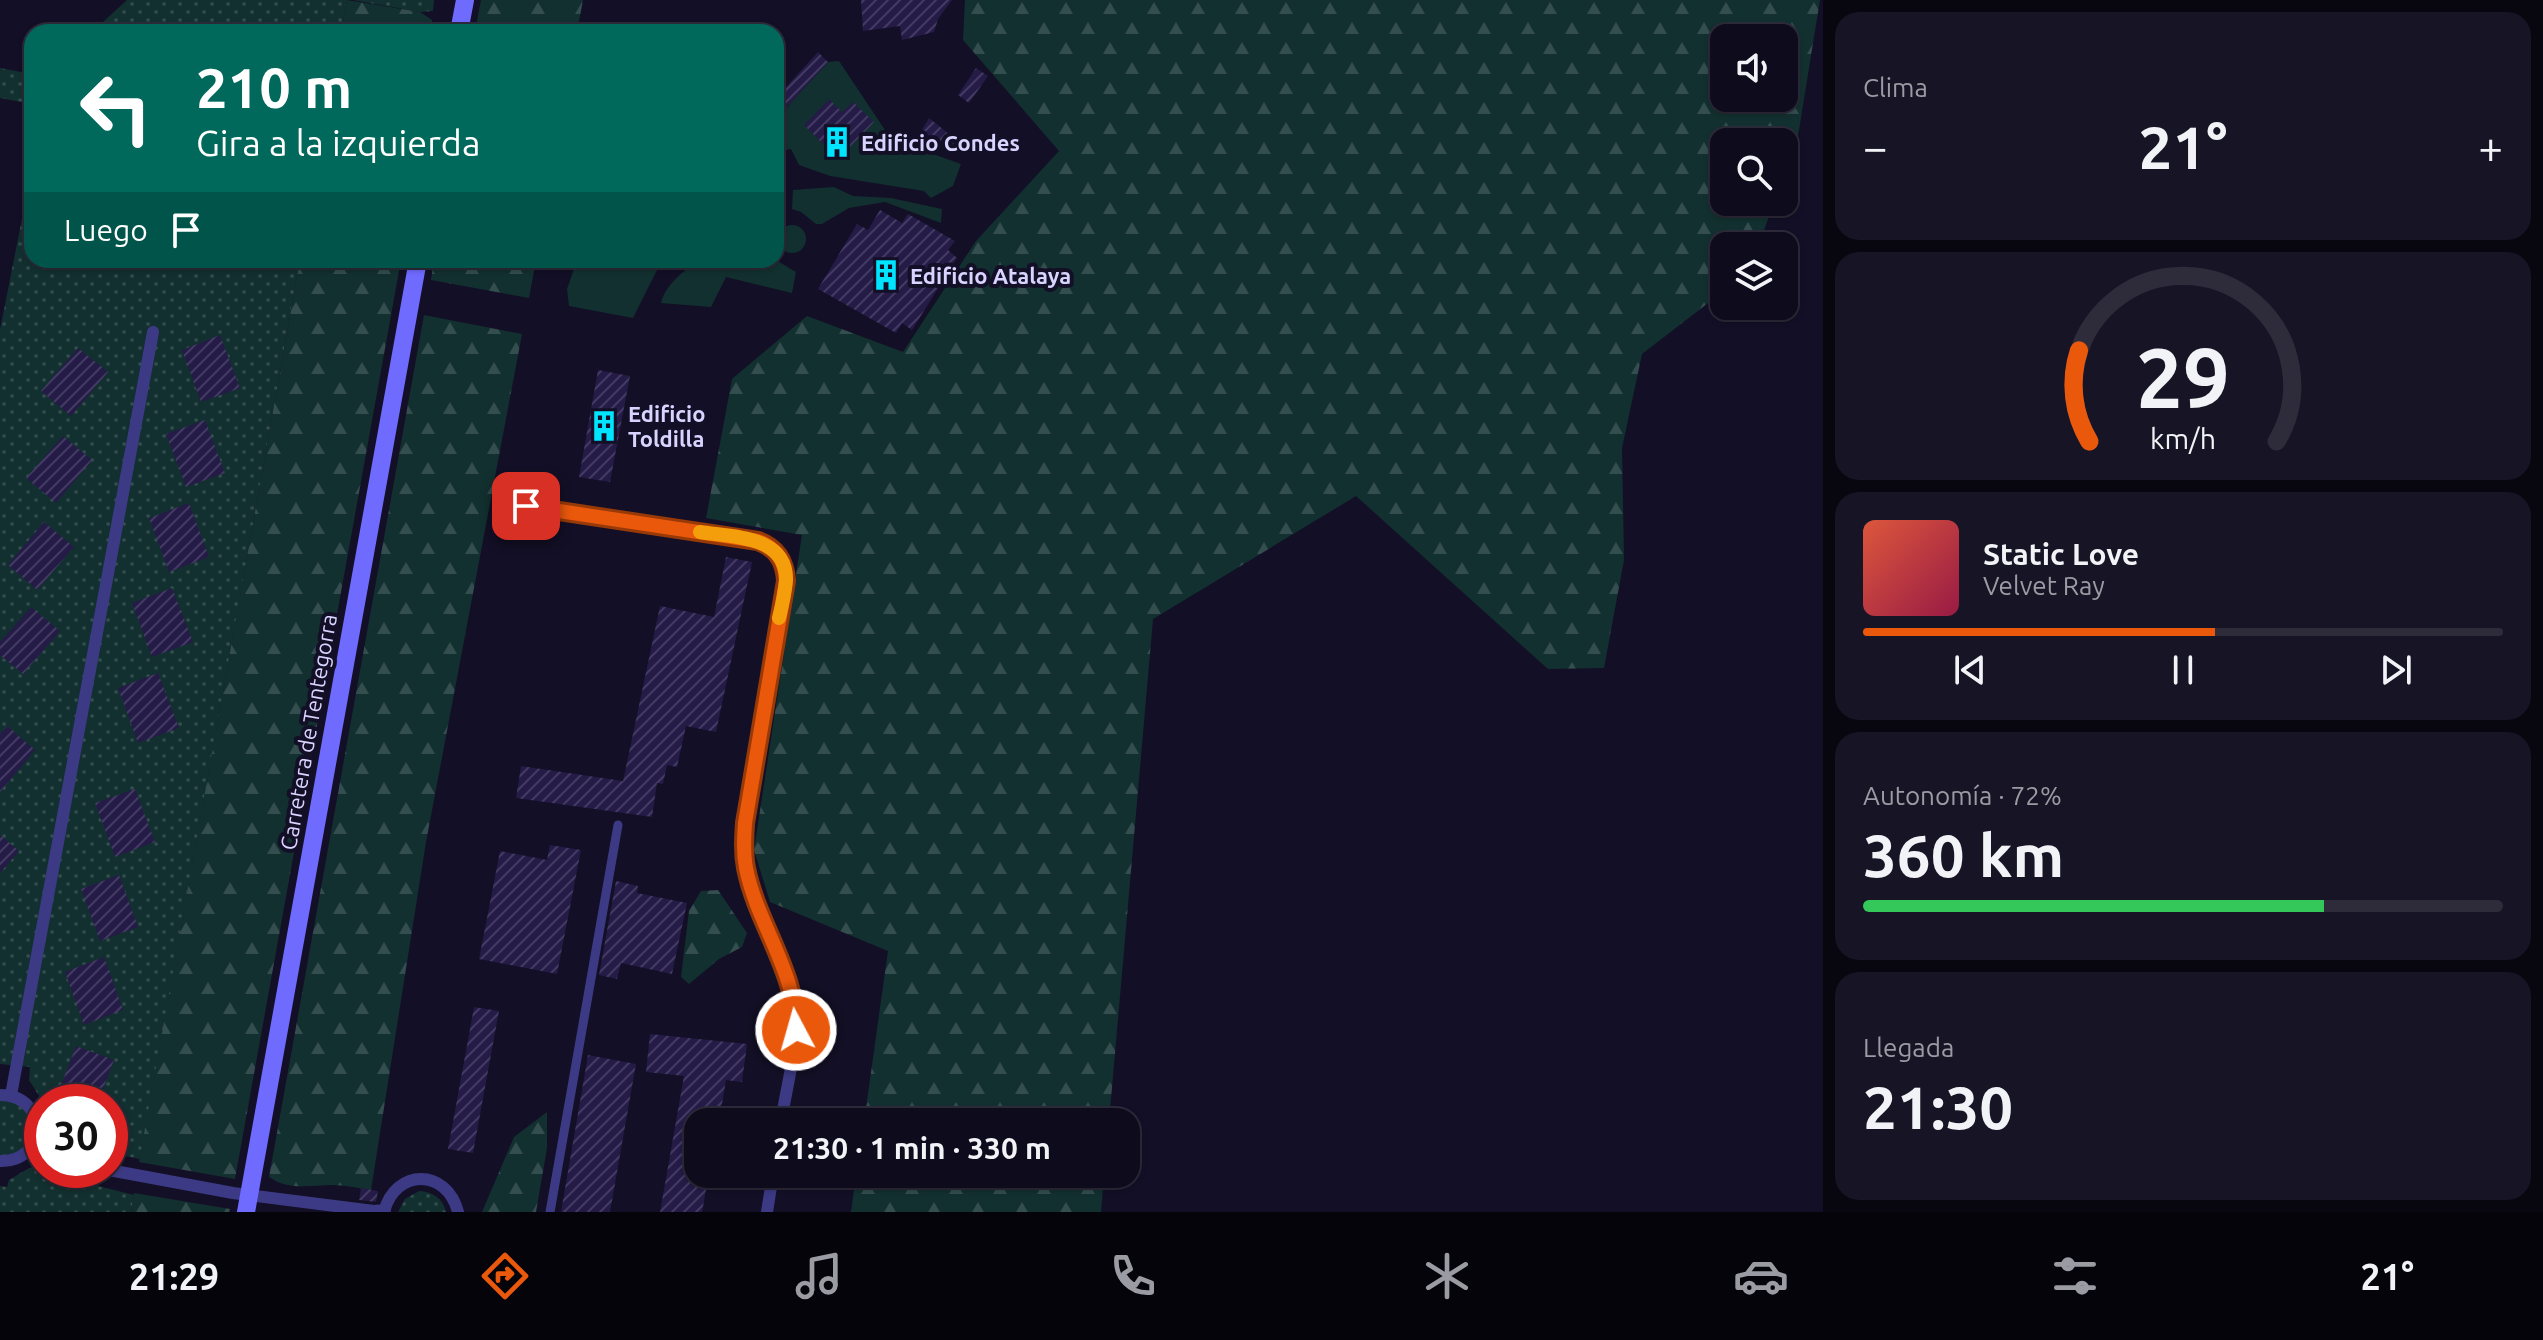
<!DOCTYPE html>
<html lang="es">
<head>
<meta charset="utf-8">
<style>
  body { margin:0; font-family:Ubuntu,sans-serif; background:#171425; color:#f1f3f6; height:100vh; display:flex; flex-direction:column; font-size:30px; white-space:nowrap }
  * { box-sizing:border-box; margin:0 }
  p { font-size:26px; color:#9b9ba3 }
  .icon { flex:none; width:44px; height:44px; fill:none; stroke:currentColor; stroke-width:2; stroke-linecap:round; stroke-linejoin:round }
  .map { position:relative; flex:1; overflow:hidden }
  .panel { display:flex; flex-direction:column; gap:12px; padding:12px; background:#08060f; width:720px }
  .panel>* { flex:none }
  .hud { position:absolute; left:24px; top:24px; width:760px; height:244px; border-radius:24px; box-shadow:0 2px 6px #0004,0 0 0 2px #2e2b3b; background:#00695c; color:#fff; overflow:hidden }
  .controls { position:absolute; left:1710px; top:24px; display:grid; gap:16px }
  .controls a { display:grid; place-items:center; width:88px; height:88px; border-radius:16px; background:#0e0b1c; box-shadow:0 2px 6px #0004,0 0 0 2px #2e2b3b; font-size:40px }
  .speed { position:absolute; left:24px; top:1084px; display:flex; gap:16px; font-size:40px; font-weight:700; text-align:center }
  .speed>* { display:grid; place-content:center; width:104px; height:104px; border-radius:50%; background:#0e0b1c; box-shadow:0 2px 6px #0004,0 0 0 2px #2e2b3b; line-height:1 }
  .speed .limit { border:12px solid #d22; background:#fff; color:#111 }
  .pin { position:absolute; display:grid; place-items:center; width:68px; height:68px; color:#fff; margin:-34px; border-radius:16px; box-shadow:0 4px 12px #0006 }
  .me { position:absolute; width:88px; margin:-44px; rotate:354deg; stroke-linejoin:round; filter:drop-shadow(0 0 6px #0008) }
  .turn { display:flex; align-items:center; gap:28px; height:168px; padding:0 40px; font-size:36px }
  .turn .icon { width:104px; height:104px; stroke-width:2.5 }
  .turn b { display:block; font-size:56px; line-height:68px }
  .then { display:flex; align-items:center; height:76px; padding:0 40px; background:#0003; gap:16px; font-size:30px }
  .big { font-size:60px; font-weight:600; line-height:1.1 }
  .panel .widget { flex:1; display:flex; flex-direction:column; justify-content:center; gap:12px; min-width:0; padding:0 28px; border-radius:24px; background:#171425 }
  .panel .dial { align-items:center; gap:0 }
  .dial svg { height:208px; overflow:visible; fill:none; stroke:#2e2b3b; stroke-width:7; stroke-linecap:round; text-anchor:middle }
  .dial text { fill:#f1f3f6; stroke:none }
  .song { display:flex; align-items:center; gap:24px }
  .cover { width:96px; height:96px; border-radius:12px; background:linear-gradient(135deg,hsl(10 70% 55%),hsl(340 70% 35%)) }
  .played { height:8px; border-radius:4px; background:linear-gradient(90deg,#ea580c 55%,#2e2b3b 55%) }
  .keys { display:flex; justify-content:space-around; direction:ltr }
  .heat { display:flex; justify-content:space-between; align-items:center; font-size:44px; direction:ltr }
  .charge { height:12px; border-radius:6px; background:linear-gradient(90deg,#34c759 72%,#2e2b3b 0) }
  .trip { position:absolute; left:684px; top:1108px; width:456px; height:80px; border-radius:24px; background:#0e0b1c; box-shadow:0 2px 6px #0004,0 0 0 2px #2e2b3b; font-weight:600; line-height:80px; text-align:center }
  .tab-bar { display:flex; height:128px; justify-content:space-around; align-items:center; background:#06040b; color:#9b9ba3 }
  .tab-bar .icon { width:56px; height:56px }
  .tab-bar .current { color:#ea580c }
  .tab-bar b { font-size:36px; color:#f1f3f6 }
  main { display:flex; flex:1; min-height:0 }
  .map>svg:first-child { display:block }
  .grass { fill:url(#grass-dots) }
  .forest { fill:url(#forest-firs); fill-rule:evenodd }
  .park { fill:#12302f }
  .building { fill:url(#building-hatch) }
  .lines { fill:none; stroke-linecap:round; stroke-linejoin:round }
  .pedestrian { stroke:#3d3a85; stroke-width:9 }
  .minor { stroke:#3d3a85; stroke-width:12 }
  .secondary { stroke:#6f6bff; stroke-width:18 }
  .route-casing { stroke:#983908; stroke-width:20 }
  .route { stroke:#ea580c; stroke-width:14 }
  .slow { stroke:#f59e0b; stroke-width:14 }
  .labels { text-anchor:middle; dominant-baseline:central; stroke-width:8; stroke-linejoin:round; paint-order:stroke }
  .poi-label { font-size:22px; font-weight:bold; fill:#d9d4ff; stroke:#130f26; text-anchor:start }
  .street-label { font-size:22px; fill:#d9d4ff; stroke:#130f26 }
</style>
</head>
<body>
<main>
<div class="map">
<svg width="1823" height="1212" viewBox="0 0 1823 1212">
  <defs>
    <pattern id="grass-dots" width="8" height="8" patternUnits="userSpaceOnUse" patternTransform="scale(2)"><rect width="8" height="8" fill="#12302f"/><path d="M2 2h.1M6 6h.1" fill="none" stroke="#344d4e" stroke-width="1.8" stroke-linecap="round"/></pattern>
    <pattern id="forest-firs" width="22" height="20" patternUnits="userSpaceOnUse" patternTransform="scale(2)"><rect width="22" height="20" fill="#12302f"/><path d="M5 1l3.5 6h-7zM16 11l3.5 6h-7z" fill="#344d4e"/></pattern>
    <pattern id="building-hatch" width="6" height="6" patternUnits="userSpaceOnUse" patternTransform="scale(2)"><rect width="6" height="6" fill="#241b47"/><path d="M-1 1l2-2M0 6l6-6M5 7l2-2" fill="none" stroke="#433b63"/></pattern>
  </defs>
  <rect width="100%" height="100%" fill="#130f26"/>
  <path class="grass" d="M127,0H347L341,32H92Z
    M353,0H434L433,11L420,12Z
    M0,68L32,74V104L0,98Z
    M29,183L32,184V260H300L140,1159L110,1153V1102H43L29,1080L30,1067L0,1064V330Z
    M0,1095L33,1111L29,1150L0,1161Z
    M42,1165V1170H57L94,1185L134,1195L131,1212H0V1186L7,1187L9,1180L29,1168Z
    M419,1191C433,1192 443,1198 446,1212H398L405,1199Z"/>
  <path class="forest" d="M347,0L420,12L432,20V30L434,32H341Z
    M481,0H583L577,32H475Z
    M965,0H1820L1798,136L1784,175V142H1724V202H1774L1762,236L1754,246H1724V285L1712,300L1642,354L1622,448L1624,560L1604,668L1548,669L1356,496L1153,619L1109,1122H864L888,951L770,902L754,850L802,535L706,518L732,379L807,316L903,352L976,241L1059,151L963,40ZM1724,38H1784V98H1724Z
    M300,260H401L235,1179L139,1162Z
    M434,260H536L529,298L431,280Z
    M424,315L522,334L426,842L371,1190C358,1188 344,1185 332,1185C309,1185 289,1191 269,1177Z
    M718,890L747,933L742,947L719,959L689,984L681,977L689,911L701,891Z
    M547,1112V1148L536,1212H482L514,1137Z
    M856,1174H1104L1101,1212H851Z
    M134,1193L230,1209L229,1212H131Z"/>
  <path class="park" d="M839,61L891,139L961,164L953,186L931,198L924,191L830,176L799,165L791,149L780,151L776,177V119L828,62Z
    M834,187L853,196L891,198L942,209L941,223L885,202L849,208L822,224H816L801,212L792,209L793,190Z
    M778 239a14 14 0 1 1 28 0a14 14 0 1 1-28 0Z
    M577,260H662L633,318L569,306L567,289Z
    M703,260H776L796,272L792,293L726,277L711,307L661,303C665,285 686,267 703,260Z"/>
  <path class="building" d="M861,0H952L938,19L934,32L902,40L900,26L863,31Z
    M818,52L828,62L776,119V98Z
    M976,68L988,76L969,103L958,95Z
    M829,99L842,112L853,102L874,122L838,159L804,125Z
    M929,118L959,142L952,152L919,135Z
    M880,210L902,223L908,214L955,241L948,250L957,258L912,330L902,323L896,333L818,289L857,224L868,230Z
    M220,335L240,388L201,402L182,350Z
    M78,348L108,372L71,416L41,391Z
    M598,370L630,376L610,482L579,477Z
    M205,420L225,473L186,487L166,434Z
    M63,436L92,460L56,503L26,478Z
    M189,503L209,557L169,572L149,518Z
    M44,522L74,547L37,590L8,565Z
    M726,557L752,562L716,732L686,726L677,767L667,765L663,784L657,783L652,817L516,798L521,766L623,781L660,606L714,617Z
    M172,588L193,642L152,657L132,603Z
    M31,607L60,631L23,674L0,655V642Z
    M158,673L179,728L138,743L118,688Z
    M7,726L35,750L0,792V734Z
    M135,789L155,842L115,857L95,803Z
    M0,835L19,851L0,873Z
    M550,845L581,850L557,974L479,959L500,851L547,860Z
    M119,875L138,927L100,941L81,889Z
    M616,881L638,886L637,893L687,903L672,974L621,963L617,979L599,975Z
    M104,957L123,1010L84,1025L65,972Z
    M474,1007L499,1011L473,1153L448,1149Z
    M650,1034L747,1044L742,1082L726,1080L719,1122H698V1174H709L702,1212H660L684,1076L646,1072Z
    M76,1046L114,1060L98,1102H66L56,1098Z
    M588,1055L636,1064L610,1212H561Z
    M361,1188L378,1191L376,1202L359,1200Z"/>
  <g class="lines">
    <path class="pedestrian" d="M550,1212L618,825"/>
    <path class="minor" d="M526,506L758,541C777,549 785,560 786,581L745,823C744,838 743,852 746,867C755,915 788,957 796,1006C800,1037 786,1089 781,1122
      M0,1095C50,1095 47,1163 0,1161
      M11,1095L153,332
      M109,1170L233,1193L374,1211L385,1210
      M384,1212C395,1168 447,1168 458,1212
      M767,1212L773,1174"/>
    <path class="secondary" d="M459,32L465,0
      M246,1212L418,260"/>
  </g>
  <g class="lines">
    <defs>
      <path id="route" d="M526,506L758,541C777,548 785,561 786,581L745,823C744,838 743,853 746,868C757,924 796,970 796,1030"/>
    </defs>
    <use href="#route" class="route-casing"/>
    <use href="#route" class="route"/>
    <path class="slow" d="M700,532C731,537 787,535 786,580C785,592 782,606 779,618"/>
  </g>
  <defs>
    <symbol id="building-bare" viewBox="-9 -9 18 18"><path d="M-4-6H4V6H1V3H-1V6H-4ZM-2.5-4.3h1.7v1.8h-1.7ZM.8-4.3h1.7v1.8H.8ZM-2.5-1h1.7V.8h-1.7ZM.8-1h1.7V.8H.8Z" fill="#00e5ff" stroke="#130f26" stroke-width="2.5" paint-order="stroke"/></symbol>
  </defs>
  <g fill-rule="evenodd">
    <use href="#building-bare" x="815" y="120" width="44" height="44"/>
    <use href="#building-bare" x="864" y="253" width="44" height="44"/>
    <use href="#building-bare" x="582" y="404" width="44" height="44"/>
  </g>
  <g class="labels">
    <g class="poi-label">
      <text x="861" y="142">Edificio Condes</text>
      <text x="910" y="275">Edificio Atalaya</text>
      <text x="628" y="413">Edificio<tspan x="628" dy="25">Toldilla</tspan></text>
    </g>
    <g class="street-label">
      <text transform="translate(308 732) rotate(-80)">Carretera de Tentegorra</text>
    </g>
  </g>
</svg>
<div class="controls">
<a><svg class="icon" aria-label="sound" viewBox="0 0 24 24"><path d="M4 9h4l5-4v14l-5-4H4zM17 9q2 3 0 6"/></svg></a>
<a><svg class="icon" aria-label="search" viewBox="0 0 24 24"><circle cx="10" cy="10" r="6"/><path d="M15 15l6 6"/></svg></a>
<a><svg class="icon" aria-label="layers" viewBox="0 0 24 24"><path d="M12 4l9 5-9 5-9-5zM3 14l9 5 9-5"/></svg></a>
</div>
<div class="speed"><div class="limit">30</div></div>
<div class="pin" style="left:526px;top:506px;background:#d93025"><svg class="icon" aria-label="arrive" viewBox="0 0 24 24"><path d="M6 21V4h12l-3 4 3 4H6"/></svg></div>
<svg class="me" style="left:796px;top:1030px" viewBox="-20 -20 40 40"><circle r="17" fill="#ea580c" stroke="#fff" stroke-width="3"/><path d="M0-11L8 9 0 5-8 9z" fill="#fff"/></svg>
<div class="trip">21:30 · 1 min · 330 m</div>
<div class="hud">
<div class="turn"><svg class="icon" aria-label="left" viewBox="0 0 24 24"><path d="M17 20v-9H6M10 6l-5 5 5 5"/></svg><div><b>210 m</b>Gira a la izquierda</div></div>
<div class="then">Luego<svg class="icon" aria-label="arrive" viewBox="0 0 24 24"><path d="M6 21V4h12l-3 4 3 4H6"/></svg></div>
</div>
</div>
<section class="panel">
<div class="widget"><p>Clima</p>
<div class="heat"><a>−</a><b class="big">21°</b><a>+</a></div>
</div>
<div class="widget dial"><svg viewBox="0 0 100 80">
<path d="M14 69A42 42 0 1 1 86 69"/>
<path d="M14 69A42 42 0 0 1 10 34" stroke="#ea580c"/>
<text x="50" y="56" font-size="32" font-weight="700">29</text>
<text x="50" y="72" font-size="11">km/h</text>
</svg></div>
<div class="widget">
<div class="song"><i class="cover"></i><div><b>Static Love</b><p>Velvet Ray</p></div></div>
<div class="played"></div>
<div class="keys"><svg class="icon" aria-label="previous" viewBox="0 0 24 24"><path d="M18 5L8 12l10 7zM5 5v14"/></svg><svg class="icon" aria-label="pause" viewBox="0 0 24 24"><path d="M8 5v14M16 5v14"/></svg><svg class="icon" aria-label="next" viewBox="0 0 24 24"><path d="M6 5l10 7-10 7zM19 5v14"/></svg></div>
</div>
<div class="widget"><p>Autonomía · 72%</p><b class="big">360 km</b><div class="charge"></div></div>
<div class="widget"><p>Llegada</p><b class="big">21:30</b></div>
</section>
</main>
<nav class="tab-bar">
<b>21:29</b>
<svg class="icon current" aria-label="directions" viewBox="0 0 24 24"><path d="M12 3l9 9-9 9-9-9zM9 14v-3h6M13 9l2 2-2 2"/></svg>
<svg class="icon" aria-label="music" viewBox="0 0 24 24"><path d="M9 18V5l10-2v13"/><circle cx="6" cy="18" r="3"/><circle cx="16" cy="16" r="3"/></svg>
<svg class="icon" aria-label="phone" viewBox="0 0 24 24"><path d="M5 4h4l2 5-3 2q2 4 5 5l2-3 5 2v4C11 20 4 13 5 4z"/></svg>
<svg class="icon" aria-label="climate" viewBox="0 0 24 24"><path d="M12 3v18M4 7l16 10M4 17L20 7"/></svg>
<svg class="icon" aria-label="car" viewBox="0 0 24 24"><path d="M5 17H2v-5l4-1 3-4h7l3 4 3 1v5h-3M9 17h6M6 11h13"/><circle cx="7" cy="17" r="2"/><circle cx="17" cy="17" r="2"/></svg>
<svg class="icon" aria-label="filters" viewBox="0 0 24 24"><path d="M4 7h16M4 17h16"/><circle cx="9" cy="7" r="2"/><circle cx="15" cy="17" r="2"/></svg>
<b>21°</b>
</nav>
</body>
</html>
